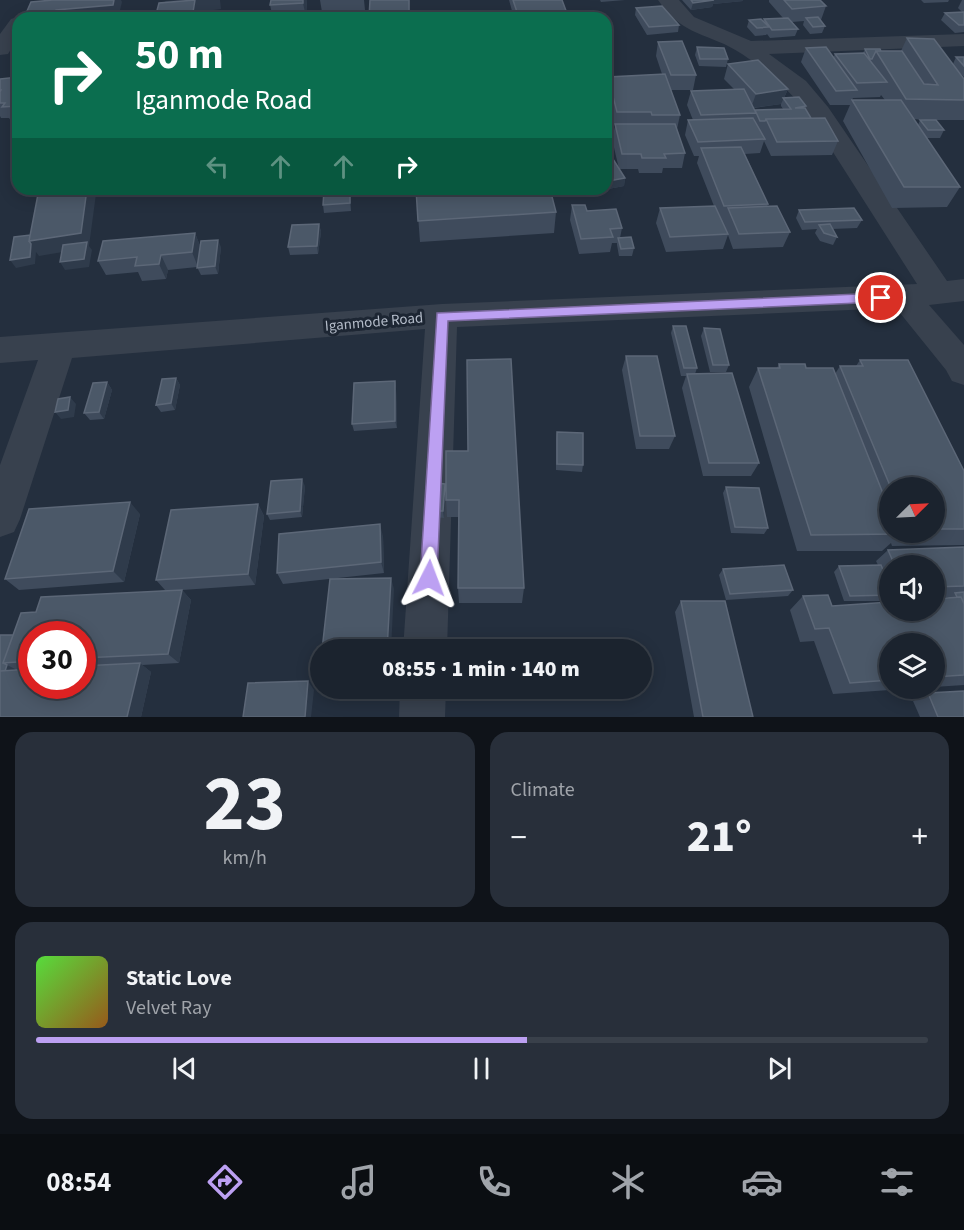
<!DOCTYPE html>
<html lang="en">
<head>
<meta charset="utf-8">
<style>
  body { margin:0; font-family:"Source Sans 3",sans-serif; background:#282f3a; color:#f1f3f6; height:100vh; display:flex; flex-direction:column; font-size:22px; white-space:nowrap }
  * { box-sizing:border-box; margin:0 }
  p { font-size:20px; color:#a0a4aa }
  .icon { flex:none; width:33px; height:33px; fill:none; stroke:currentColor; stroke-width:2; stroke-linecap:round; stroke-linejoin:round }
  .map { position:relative; height:717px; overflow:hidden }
  .drawer { display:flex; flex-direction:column; gap:15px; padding:15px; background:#0f1319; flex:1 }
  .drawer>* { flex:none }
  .banner { position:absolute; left:12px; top:12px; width:600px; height:183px; border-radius:18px; box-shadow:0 3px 15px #0003,0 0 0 2px #39404a; background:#0b6e4f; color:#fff; overflow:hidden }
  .needle { width:39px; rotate:66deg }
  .fabs { position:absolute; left:879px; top:477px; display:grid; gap:12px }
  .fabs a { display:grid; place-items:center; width:66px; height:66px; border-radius:50%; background:#1b232e; box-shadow:0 3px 15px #0003,0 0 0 2px #39404a; font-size:30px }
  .speed { position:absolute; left:18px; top:621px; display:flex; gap:12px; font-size:30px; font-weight:700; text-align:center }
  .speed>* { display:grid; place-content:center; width:78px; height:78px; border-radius:50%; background:#1b232e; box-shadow:0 3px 15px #0003,0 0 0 2px #39404a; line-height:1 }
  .speed .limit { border:9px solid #d22; background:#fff; color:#111 }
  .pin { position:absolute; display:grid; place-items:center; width:51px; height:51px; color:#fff; margin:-26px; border:3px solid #fff; border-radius:50%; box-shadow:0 2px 6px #0007 }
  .me { position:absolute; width:66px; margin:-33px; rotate:3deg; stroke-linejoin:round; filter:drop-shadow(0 0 4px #0008) }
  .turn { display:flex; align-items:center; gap:21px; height:126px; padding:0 24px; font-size:27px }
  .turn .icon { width:78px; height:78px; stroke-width:2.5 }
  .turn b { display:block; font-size:42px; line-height:51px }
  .lanes { display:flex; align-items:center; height:57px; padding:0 24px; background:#0003; justify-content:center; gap:30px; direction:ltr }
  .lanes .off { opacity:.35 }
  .big { font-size:45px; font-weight:800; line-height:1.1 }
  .drawer .card { flex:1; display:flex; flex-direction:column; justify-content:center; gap:9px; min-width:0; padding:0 21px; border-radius:18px; background:#282f3a }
  .drawer .dial { align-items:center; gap:0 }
  .dial b { font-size:78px; line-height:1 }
  .song { display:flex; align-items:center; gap:18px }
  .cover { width:72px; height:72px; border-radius:9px; background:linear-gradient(135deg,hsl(110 70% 55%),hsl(30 70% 35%)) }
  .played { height:6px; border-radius:3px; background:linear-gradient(90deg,#bca0f2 55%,#39404a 55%) }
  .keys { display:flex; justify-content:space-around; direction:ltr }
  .heat { display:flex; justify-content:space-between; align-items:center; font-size:33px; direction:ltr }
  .drawer .tiles { flex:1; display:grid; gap:15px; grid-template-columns:1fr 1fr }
  .card:last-child { grid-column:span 2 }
  .trip { position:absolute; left:310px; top:639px; width:342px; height:60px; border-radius:30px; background:#1b232e; box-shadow:0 3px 15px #0003,0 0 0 2px #39404a; font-weight:800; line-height:60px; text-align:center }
  .tabs { display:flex; height:96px; justify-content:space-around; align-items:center; background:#0b0e12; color:#a0a4aa }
  .tabs .icon { width:42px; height:42px }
  .tabs .selected { color:#bca0f2 }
  .tabs b { font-size:27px; color:#f1f3f6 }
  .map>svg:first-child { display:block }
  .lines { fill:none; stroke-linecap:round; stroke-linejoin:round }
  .minor { fill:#38414e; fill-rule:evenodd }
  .wall { fill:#3f4b5c; fill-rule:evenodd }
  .shaded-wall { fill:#2f3b4b }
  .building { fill:#4b5868; stroke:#5c6777; stroke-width:1.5 }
  .route { fill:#bca0f2; stroke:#7a689d; stroke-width:1.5 }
  .labels { text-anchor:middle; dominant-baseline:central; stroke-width:6; stroke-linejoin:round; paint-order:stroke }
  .street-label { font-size:15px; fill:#b4bcc9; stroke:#1d2633 }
</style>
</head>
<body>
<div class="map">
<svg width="964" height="717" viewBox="0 0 964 717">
  <rect width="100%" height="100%" fill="#242f3e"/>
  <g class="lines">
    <path class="minor" d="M658,0H679L694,17L751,41L964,34V46L769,54L806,81L828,107L947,281L964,279V301L929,305L964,345V385L952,381L946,370L896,308L457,327L447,650H403L425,329L72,358L20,519L14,532L0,537V465L38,360L0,363V337L442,304L917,284L810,116C791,92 768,71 742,54C709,32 684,38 658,0Z
      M18,17L23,18H18V38L8,54L0,55V34L11,19Z
      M400,688H446L445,717H399Z"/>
  </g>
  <path class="wall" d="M307,0L306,17L273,18L270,5Z
    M320,0H364L365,10L322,12Z
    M509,0H562L568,16L567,18H514Z
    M600,0H625L601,2Z
    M682,0H743V1L713,4L712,7L691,10Z
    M769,0H820L826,6L821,20H820L825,26L822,33L810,34L803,25L804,21L792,22L798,29L795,36L770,38L767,34L766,35L755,36L747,27L749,20L763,21L764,19L783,18L769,2Z
    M921,0H949L948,2L924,3Z
    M962,0H964V32L955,33L941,20L945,13L962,12L958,8Z
    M636,8L679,25L678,32L647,35L635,15Z
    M907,38L953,64L956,57H964V77L958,71L964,79V120H936L944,130L940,138H926L960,187L947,207L892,208L843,121L850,105H830L801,62L806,48L833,58L835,54L863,53L865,49L881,51H901ZM881,95L885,100H852L853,98L880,97ZM914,119L925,120H935H920L918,125Z
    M658,42L696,75L693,90H671L680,115L677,129L685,153L682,168H663L662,173H639L638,169H619L612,139L615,126L606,92L608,77L662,74L656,56Z
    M697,47L728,59L726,67L699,66L695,55Z
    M728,64L788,89L784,98L806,106L805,109L811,118L838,141L832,155L771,156L764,141L760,153L745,154L768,204L767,207L790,232L783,247L733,249L728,235L723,249L666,252L656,223L660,208L714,206L697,163L699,156H694L685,135L688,120H693L687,105L691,91L734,89L724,79ZM781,104V106L783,109L755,110L754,108Z
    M18,77V121H11L9,118H1L0,116V79Z
    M606,148L625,178L624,186L608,189L606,185Z
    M310,189H330L329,191L351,198V211L324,213L323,205V196L312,197Z
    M416,189L556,212L554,233L420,242Z
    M572,205L622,228L620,238L634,248L632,256H619L617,245V243H612L610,252L579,254L570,220Z
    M799,210L862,220L857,228L832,229L837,237L833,245L820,241L815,233L817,229L802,230L796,218Z
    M319,224L321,232L318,254L290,255L288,247Z
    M195,233L200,246L221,247L218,274L201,275L197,267L168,270L166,279L142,281L138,272L106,275L98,261Z
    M673,326L697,368L695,374L759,463L751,476H703L682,388L686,376H681L671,333Z
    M704,328L729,365L726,372H710L701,336Z
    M626,356L675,436L669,449H636L622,370Z
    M860,360L964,471V545L892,546L891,543L882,551H797L749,387L758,368H777L779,364L835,374L840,366H856ZM890,488H934V532H890Z
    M176,378L180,385L175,410L161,412L156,405Z
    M395,381L396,388L397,428L354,431L352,424Z
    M107,382L112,390L104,419L90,420L84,413Z
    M557,432L583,465L582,472L556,470V439Z
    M468,451L524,588L522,603H459L458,588L459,517H447L446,500Z
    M445,484L444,518L435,517L434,511Z
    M305,486L302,517L270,520L267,514Z
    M726,487L768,528L764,534L731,533L723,493Z
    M258,504L264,516L255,585L182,590L191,600L179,663L142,665L151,672L141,717H0V635H13L36,612L165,590L156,580ZM32,634H82V686H32Z
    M140,514L124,582L19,590L5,579Z
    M383,536L384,573L283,584L277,573Z
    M964,547V685L934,687V644H890V688H918L833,694L814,641L800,642L790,610L803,596L832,606L947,598L949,597H934V566H890V597L886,601H844L834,572L839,566L878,565L876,561L888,550Z
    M723,569L793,590L788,596L726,600L719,575Z
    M681,601L753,717H694L675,612Z
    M928,693L964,717H920L913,701Z"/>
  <path class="shaded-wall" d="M114,0H121L122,2L118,18H53L56,10Z
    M177,0H220L221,9L199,12V18L170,15L165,1Z
    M303,0H307L306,17L303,3Z
    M409,0H410V18H409Z
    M713,0H743V1L713,4L712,7L691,10L693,3Z
    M788,89L781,104L751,108L756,94Z
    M625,178L624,186L608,189L609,181Z
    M87,189H142L97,196L96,194L89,246L92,250L89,267L65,270L60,262L86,248L39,256L36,252L35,264L16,268L10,260L29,241Z
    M350,190L351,198V211L350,203Z
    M319,224L321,232L318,254L317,246Z
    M195,233L201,248L198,267L192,252Z
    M218,240L221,247L218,274L215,266Z
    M161,255L168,270L166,279L159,264Z
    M176,378L180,385L175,410L171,403Z
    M395,381L396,388L397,428L395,421Z
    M107,382L112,390L104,419L99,412Z
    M70,397L76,404L74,417L61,419L55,412Z
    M302,479L305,486L302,517L300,511Z
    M445,484L446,490L444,518L443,511Z
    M130,502L140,514L124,582L113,571Z
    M258,504L264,516L255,585L248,574Z
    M380,524L383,536L384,573L381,562Z
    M391,578L394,589L391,650H387Z
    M182,590L191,600L179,663L168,654Z
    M140,663L151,672L141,717H127Z
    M7,665L15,669L11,679L3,675Z
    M308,681L314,690L311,717H305Z"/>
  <path class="building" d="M53,0H114L113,5L56,10L53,18H24L31,2Z
    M195,0L192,18H155L159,3Z
    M271,0H303V3L270,5Z
    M370,0H409V18H369Z
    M513,0H562L568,16L519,18Z
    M691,0H714L693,3Z
    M784,0H820L826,6L792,9Z
    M662,6L679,25L649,27L636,8Z
    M964,12V25H959L945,13Z
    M818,17L825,26L813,27L806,18Z
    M788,18L798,29L772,30L764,19Z
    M761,19L769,27L757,28L749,20Z
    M907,38L934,39L964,79V100L906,99L876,51H902L924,84L938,85Z
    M682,41L696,75H671L658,42Z
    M697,47L724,48L728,59H700Z
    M826,47L857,90L836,91L806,48Z
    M865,49H880L881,51H876L872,59H870Z
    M864,53L887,82L857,83L835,54Z
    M956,57H964V66Z
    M758,60L788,89L756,94L728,64Z
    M665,74L680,115H652L651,112H617L608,77Z
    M18,77V106L2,107L5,103H0V92L1,90H0V79Z
    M744,89L756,113L701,115L691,91Z
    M799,97L806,106L795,108H805L811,118L766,119L765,121H760L755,110L791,109L783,98Z
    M852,100H901L960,187H904Z
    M753,118L765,139L698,142L688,120Z
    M825,118L838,141L777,142L766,119Z
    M920,120H936L944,130H928Z
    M615,124H675L685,153L664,154L666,158H642L641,154H622Z
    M741,147L768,204L724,206L701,148Z
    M606,148L625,178L609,181L606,175Z
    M39,189H87L81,233L29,241Z
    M416,189H550L556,212L418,221Z
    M350,190V203L323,205L324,191Z
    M572,205H585L587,211L616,209L622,228L610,229L613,237L581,239Z
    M715,206L728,234L670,237L660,208Z
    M777,206L790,232L739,234L728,208Z
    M854,208L862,220L805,222L799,210Z
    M319,224L317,246L288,247L292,225Z
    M830,224L837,237L824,233L819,225Z
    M195,233L192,252L161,255L159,264L135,266L137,257L98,261L103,241Z
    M30,235L29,241L31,244L30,257L10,260L14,237Z
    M631,237L634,248L621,249L618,238Z
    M218,240L215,266L197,268L201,241Z
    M87,242L84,259L60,262L63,245Z
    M673,326H686L697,368H684Z
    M704,328L720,329L729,365H713Z
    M626,356H657L675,436H640Z
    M511,359L524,588H458L459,500H446V451H468L467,360Z
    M860,360H908L964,471V529H934V488H891L840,366H863Z
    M779,364H805L806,368H833L890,511V532H898L899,534L811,535L758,368H780Z
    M732,373L759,463H709L687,374Z
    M176,378L171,403L156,405L162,379Z
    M395,381V421L352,424L354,383Z
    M107,382L99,412L84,413L93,383Z
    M70,397L68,410L55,412L58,399Z
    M557,432L583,433V465L557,464Z
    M302,479L300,511L267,514L271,481Z
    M436,483L445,484L443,511H434Z
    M726,487L759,488L768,528L735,527Z
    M130,502L113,571L5,579L29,509Z
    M258,504L248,574L156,580L171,510Z
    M380,524L381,562L277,573L279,534Z
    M964,547V586L934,587V566H895L888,550Z
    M784,565L793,590L730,594L723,569Z
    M881,565L890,587V595L850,596L839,566Z
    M391,578L387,650H322L330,579Z
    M182,590L168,654L82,658V634H32V661L3,663L21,613L36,612L41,597Z
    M964,592V604L961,597H957L955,593Z
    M828,595L832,606L890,602V610H934V599L961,597L964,604V675L934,677V644H890V680L850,683L829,628L815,629L803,596Z
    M681,601H725L753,717H703Z
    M0,635H13L3,663L7,665L5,671H0Z
    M140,663L127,717H0V671L32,669V686H82V666Z
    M308,681L305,717H243L248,683Z
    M964,691V717H938L928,693Z"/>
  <path class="route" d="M881,293L888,298L881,302L448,321L437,578L435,584L429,586L423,584L420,578L437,313Z"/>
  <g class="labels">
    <g class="street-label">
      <text transform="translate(374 322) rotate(-5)">Iganmode Road</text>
    </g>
  </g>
</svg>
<div class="fabs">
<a><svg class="needle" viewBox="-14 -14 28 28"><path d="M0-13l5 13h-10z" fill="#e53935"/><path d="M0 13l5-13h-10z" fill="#a0a4aa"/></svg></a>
<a><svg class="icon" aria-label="sound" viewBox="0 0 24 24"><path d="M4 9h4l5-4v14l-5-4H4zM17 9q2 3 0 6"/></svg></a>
<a><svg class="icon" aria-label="layers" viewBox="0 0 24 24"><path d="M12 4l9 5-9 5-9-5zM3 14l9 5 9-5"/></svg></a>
</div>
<div class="speed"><div class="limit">30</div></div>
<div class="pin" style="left:881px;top:298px;background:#d93025"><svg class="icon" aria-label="arrive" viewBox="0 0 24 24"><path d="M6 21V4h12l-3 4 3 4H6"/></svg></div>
<svg class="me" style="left:429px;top:578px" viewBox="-20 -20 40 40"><path d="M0-17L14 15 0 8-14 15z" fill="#bca0f2" stroke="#fff" stroke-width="4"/></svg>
<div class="trip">08:55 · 1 min · 140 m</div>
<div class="banner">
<div class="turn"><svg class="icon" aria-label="right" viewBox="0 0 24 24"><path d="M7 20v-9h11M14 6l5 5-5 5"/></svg><div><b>50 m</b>Iganmode Road</div></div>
<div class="lanes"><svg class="icon off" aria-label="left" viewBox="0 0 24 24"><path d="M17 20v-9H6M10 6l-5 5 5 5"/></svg><svg class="icon off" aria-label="ahead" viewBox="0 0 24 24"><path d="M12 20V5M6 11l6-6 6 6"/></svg><svg class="icon off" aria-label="ahead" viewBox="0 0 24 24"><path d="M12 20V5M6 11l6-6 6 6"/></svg><svg class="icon" aria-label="right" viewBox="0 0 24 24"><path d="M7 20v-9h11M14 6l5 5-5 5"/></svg></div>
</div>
</div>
<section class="drawer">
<div class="tiles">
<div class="card dial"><b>23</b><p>km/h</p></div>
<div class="card"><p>Climate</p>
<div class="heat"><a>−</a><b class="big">21°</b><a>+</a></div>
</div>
<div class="card">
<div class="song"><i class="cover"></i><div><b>Static Love</b><p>Velvet Ray</p></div></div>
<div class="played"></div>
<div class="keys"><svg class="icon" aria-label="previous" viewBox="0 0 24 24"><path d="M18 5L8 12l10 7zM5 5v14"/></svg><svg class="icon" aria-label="pause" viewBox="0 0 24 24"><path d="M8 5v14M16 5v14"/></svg><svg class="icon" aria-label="next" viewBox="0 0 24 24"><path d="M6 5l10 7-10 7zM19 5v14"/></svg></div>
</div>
</div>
</section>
<nav class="tabs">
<b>08:54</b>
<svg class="icon selected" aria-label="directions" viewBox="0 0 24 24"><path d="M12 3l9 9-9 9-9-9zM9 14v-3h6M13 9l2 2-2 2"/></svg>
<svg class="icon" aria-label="music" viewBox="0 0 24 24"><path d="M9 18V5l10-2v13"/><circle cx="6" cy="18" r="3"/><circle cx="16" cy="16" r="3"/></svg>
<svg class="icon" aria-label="phone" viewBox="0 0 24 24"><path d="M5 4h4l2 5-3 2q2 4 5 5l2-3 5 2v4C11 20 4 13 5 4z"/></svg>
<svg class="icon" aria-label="climate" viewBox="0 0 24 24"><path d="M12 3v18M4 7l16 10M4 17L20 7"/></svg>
<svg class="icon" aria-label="car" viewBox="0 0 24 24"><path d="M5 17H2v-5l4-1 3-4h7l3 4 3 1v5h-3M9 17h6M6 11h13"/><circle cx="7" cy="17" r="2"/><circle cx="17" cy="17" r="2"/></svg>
<svg class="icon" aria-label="filters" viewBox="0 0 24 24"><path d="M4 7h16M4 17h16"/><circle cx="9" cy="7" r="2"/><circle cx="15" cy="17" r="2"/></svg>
</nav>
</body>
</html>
